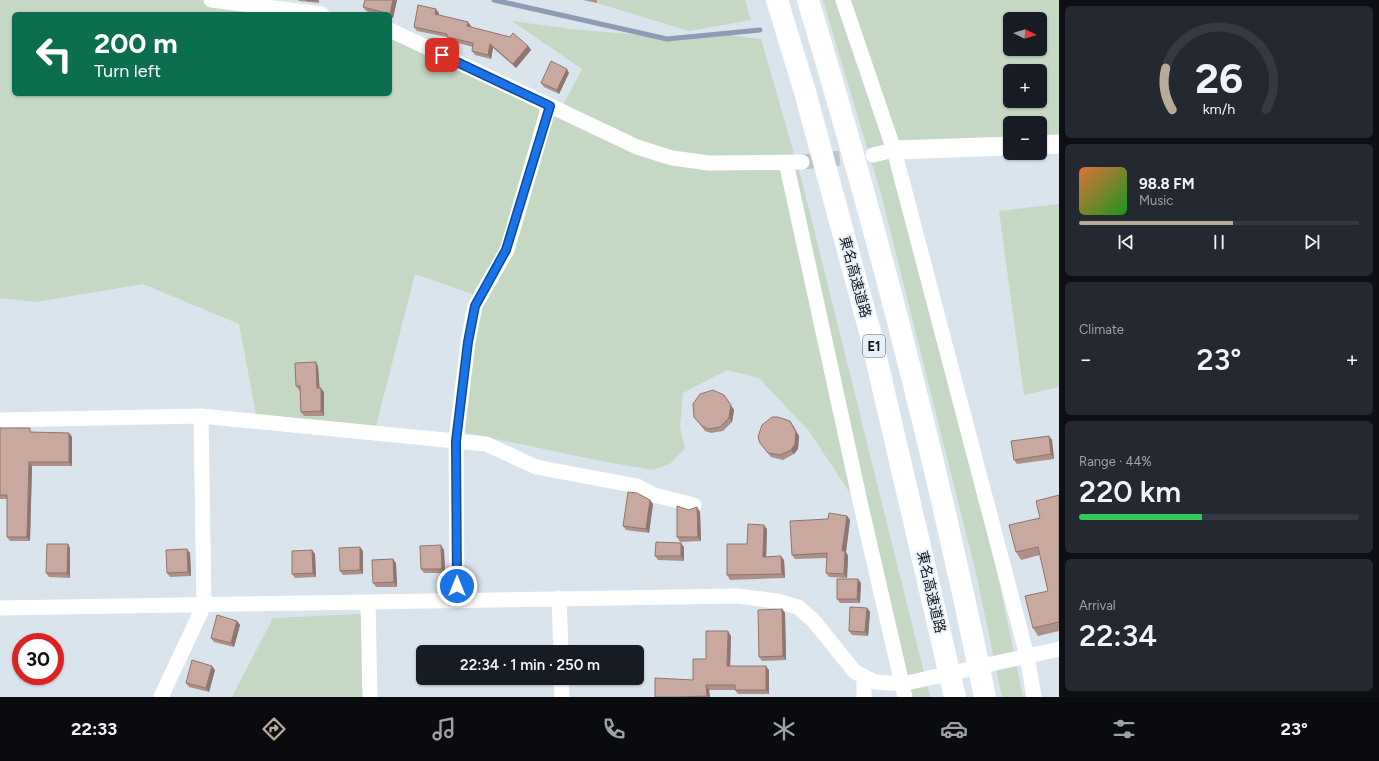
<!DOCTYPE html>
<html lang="en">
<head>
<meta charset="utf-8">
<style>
  body { margin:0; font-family:Figtree,"Noto Sans JP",sans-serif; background:#242831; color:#f1f3f6; height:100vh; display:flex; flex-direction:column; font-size:15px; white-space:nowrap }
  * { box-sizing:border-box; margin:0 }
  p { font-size:13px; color:#9ea1a6 }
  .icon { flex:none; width:22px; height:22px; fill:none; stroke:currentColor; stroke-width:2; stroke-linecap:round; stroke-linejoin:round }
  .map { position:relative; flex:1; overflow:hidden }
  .side { display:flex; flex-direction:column; gap:6px; padding:6px; background:#0d0f14; width:320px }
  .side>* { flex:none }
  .top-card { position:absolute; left:12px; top:12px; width:380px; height:84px; border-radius:6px; box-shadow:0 1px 3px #0004; background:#0b6e4f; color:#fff; overflow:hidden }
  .needle { width:26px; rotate:95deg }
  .controls { position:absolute; left:1003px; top:12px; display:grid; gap:8px }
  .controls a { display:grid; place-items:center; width:44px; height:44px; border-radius:6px; background:#171b24; box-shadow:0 1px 3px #0004; font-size:20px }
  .speed { position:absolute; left:12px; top:633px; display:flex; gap:8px; font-size:20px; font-weight:700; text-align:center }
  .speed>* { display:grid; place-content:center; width:52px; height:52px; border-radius:50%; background:#171b24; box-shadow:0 1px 3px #0004; line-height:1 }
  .speed .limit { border:6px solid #d22; background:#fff; color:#111 }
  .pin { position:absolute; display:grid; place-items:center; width:34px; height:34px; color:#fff; margin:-17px; border-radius:8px; box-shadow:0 2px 6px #0006 }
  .me { position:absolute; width:44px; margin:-22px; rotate:0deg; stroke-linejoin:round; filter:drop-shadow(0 0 3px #0008) }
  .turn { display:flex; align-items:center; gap:14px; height:84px; padding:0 16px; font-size:18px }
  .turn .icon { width:52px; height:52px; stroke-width:2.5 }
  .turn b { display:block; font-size:28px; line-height:34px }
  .big { font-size:30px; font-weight:600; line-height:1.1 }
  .side .tile { flex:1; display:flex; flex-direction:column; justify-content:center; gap:6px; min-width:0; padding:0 14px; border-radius:6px; background:#242831 }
  .side .dial { align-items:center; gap:0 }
  .dial svg { height:104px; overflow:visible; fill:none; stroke:#363941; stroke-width:7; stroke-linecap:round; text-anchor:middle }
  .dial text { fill:#f1f3f6; stroke:none }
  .song { display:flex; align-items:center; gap:12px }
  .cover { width:48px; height:48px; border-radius:6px; background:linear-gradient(135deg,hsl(20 70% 55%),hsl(120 70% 35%)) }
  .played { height:4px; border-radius:2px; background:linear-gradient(90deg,#b7ab99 55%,#363941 55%) }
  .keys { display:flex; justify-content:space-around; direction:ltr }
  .heat { display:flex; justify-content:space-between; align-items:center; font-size:22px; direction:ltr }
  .charge { height:6px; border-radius:3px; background:linear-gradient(90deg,#34c759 44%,#363941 0) }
  .trip { position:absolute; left:416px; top:645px; width:228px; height:40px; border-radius:6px; background:#171b24; box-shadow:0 1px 3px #0004; font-weight:600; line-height:40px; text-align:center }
  .tab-bar { display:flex; height:64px; justify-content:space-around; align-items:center; background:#090b0e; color:#9ea1a6 }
  .tab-bar .icon { width:28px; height:28px }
  .tab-bar .active { color:#b7ab99 }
  .tab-bar b { font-size:18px; color:#f1f3f6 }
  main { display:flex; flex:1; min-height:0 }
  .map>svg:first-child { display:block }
  .green { fill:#c4d8c4; fill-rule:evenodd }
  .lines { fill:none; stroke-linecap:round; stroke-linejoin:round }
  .stream { stroke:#8d9cb5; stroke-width:5 }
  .minor-tunnel { stroke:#bcc5cc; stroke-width:15; stroke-dasharray:15 8; stroke-linecap:butt }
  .minor { stroke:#fff; stroke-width:15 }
  .tertiary { stroke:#fff; stroke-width:19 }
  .motorway { stroke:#fff; stroke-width:22 }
  .wall { fill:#ad9189 }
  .shaded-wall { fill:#8d766f }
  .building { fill:#c9a99f; stroke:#8d766f }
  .route-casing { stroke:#114b97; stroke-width:10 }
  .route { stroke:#1a73e8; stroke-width:7 }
  .labels { text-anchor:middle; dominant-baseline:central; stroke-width:3.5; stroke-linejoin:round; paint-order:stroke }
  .shield { fill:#e7f1f9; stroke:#53585c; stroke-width:1 }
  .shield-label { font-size:13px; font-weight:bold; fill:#131719 }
  .street-label { font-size:14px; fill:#131719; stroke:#e7f1f9 }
</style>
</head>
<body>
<main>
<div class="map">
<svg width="1059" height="697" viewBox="0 0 1059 697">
  <rect width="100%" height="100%" fill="#dae4ec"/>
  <path class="green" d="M0,0H211L301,14H14V94H390V34L560,111L582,69L512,21L571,29L674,38L721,34L761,39L803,185L930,697H911L852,496L809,431L759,378L727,370L683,393L680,427L685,448L671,463L654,470L606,462L457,431L481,297L415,274L376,426L256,414L239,324L143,284L36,302L0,298Z
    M597,0H745L751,20L689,31L597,3Z
    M823,0H1059V144L1040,145V123H1010V146L894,150L971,448L1023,697H1002L976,573L881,194ZM1010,19H1040V49H1010ZM1010,71H1040V101H1010Z
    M1059,204V387L1024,395L999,211Z
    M362,614L364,697H232L273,618Z"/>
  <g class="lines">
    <path class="stream" d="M494,0L667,39L760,30"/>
    <path class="minor-tunnel" d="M802,162L873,155"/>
    <path class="minor" d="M211,0L322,14
      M843,0L894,150L1027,656L1034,697
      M390,30L637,147L672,158L709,163L802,162
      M873,155L894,150
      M786,162L861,506L905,697
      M0,420L201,416L486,444L536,467L637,486L654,495L694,505
      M559,598L561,652
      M457,600L456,441L468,342L475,306L507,250L549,106
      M368,602L370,697
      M0,608L737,596L777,601L798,607L813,620L855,672L875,682L902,684L1059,649
      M864,676V697
      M561,678L562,697
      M161,697L204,605L201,416"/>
    <path class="tertiary" d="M1040,145L1059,144
      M894,150L1010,146"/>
    <path class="motorway" d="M777,0L805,92L870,332L955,697
      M808,0C877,229 937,462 985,697"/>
  </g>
  <path class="wall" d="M298,0H319V3L299,1Z
    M397,0L393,18L390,17V14H377L366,11L363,7Z
    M583,0H597V3Z
    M439,13V15L471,26V27L528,46L531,50L516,68L493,48L491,59L475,55L472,51L473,47L450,41L447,37L417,31L414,27Z
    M569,73L559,94L544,87L541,83Z
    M318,366L319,388L324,392V416H304L301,412L300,390H299L296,386Z
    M724,395L734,410L732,422L723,431L711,433L705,431L694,417Z
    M793,425L799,436L798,449L794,454L783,460L771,457L760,443Z
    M0,428L33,432L69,433L72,437V466H32L30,541H10L7,537V499H0Z
    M1049,436L1052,440L1054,459L1017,464L1014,460Z
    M1059,495V631L1038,636L1033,628L1048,591L1040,555L1021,560L1016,552L1040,518Z
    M650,500L653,504L649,533L626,530L623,526Z
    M697,507L700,512L701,541L680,542L677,537L689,510Z
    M847,516L850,520L846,552L848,556L847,578L829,577L826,573L827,558L795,559L792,555L828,519Z
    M767,529L766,557L784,560L785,578L730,580L727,575L747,544Z
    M68,544L70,548V578L49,577L46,573Z
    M684,547V561L658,560L655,556Z
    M312,550L315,554L316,577L295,578L292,574Z
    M444,550L445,573H424L421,569Z
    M363,551V574L343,575L340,571Z
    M190,553L191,576L170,577L167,573Z
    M396,563L397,587H376L373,583Z
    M858,579L861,583L860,603H840L837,599Z
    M867,608L870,612L868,636L852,635L849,631Z
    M782,609L785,613L786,660L762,661L759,657Z
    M237,621L240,625L234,647L214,642L211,638Z
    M731,636L730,666L769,670V694H738L735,690H709L710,697H655L693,680L706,659Z
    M215,670L209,692L189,687L186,683Z"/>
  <path class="shaded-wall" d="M393,0H397L393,18L390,14Z
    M436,9L439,13L438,18L435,14Z
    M468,22L471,26L470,30L467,26Z
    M490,44L493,48L491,59L488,55Z
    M528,46L531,50L516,68L513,64Z
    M567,69L569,73L559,94L557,90Z
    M316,362L318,366L320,393L317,388Z
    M321,388L324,392V416L321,411Z
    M724,395L734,410L732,422L729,418Z
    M790,421L799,436L798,449L794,454L791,450Z
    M69,433L72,437V466L69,462Z
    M1049,436L1052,440L1054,459L1051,454Z
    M29,462L32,466L30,541L27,537Z
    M650,500L653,504L649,533L646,529Z
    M697,507L700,512L701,541L698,537Z
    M847,516L850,520L846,552L848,556L847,578L844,574L842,551Z
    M764,525L767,529L766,561L763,557Z
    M681,543L684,547V561L681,556Z
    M68,544L70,548V578L67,573Z
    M441,545L444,550L445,573L442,569Z
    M360,547L363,551V574L360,570Z
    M187,549L190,553L191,576L188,572Z
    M312,550L315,554L316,577L313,573Z
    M781,556L784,560L785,578L782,574Z
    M393,559L396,563L397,587L394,582Z
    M858,579L861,583L860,603L857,599Z
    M867,608L870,612L868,636L865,632Z
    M782,609L785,613L786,660L783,656Z
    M237,621L240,625L234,647L231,643Z
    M728,631L731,636L730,670L727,666Z
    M212,666L215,670L209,692L206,688Z
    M766,666L769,670V694L766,690Z
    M706,685L709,690L710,697H708L707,696Z"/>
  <path class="building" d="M306,0H317V1Z
    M365,0H393L390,14L363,7Z
    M418,5L436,9L435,14L468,22L467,26L510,37L513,33L528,46L513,64L490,44L488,55L472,51L473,43L447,37V34L414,27Z
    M551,61L567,69L557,90L541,83Z
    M316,362L317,388H321V411L301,412L300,386H296L295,363Z
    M713,390L724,395L731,405L729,418L720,427L708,429L702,426L694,417L693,404L700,394Z
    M772,417H778L790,421L796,432L795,444L791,450L780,455L768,453L760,443L758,437L762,425Z
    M0,428H30V432L69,433V462H29L27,537H7V495H0Z
    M1049,436L1051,454L1014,460L1011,441Z
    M628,492L637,493L650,500L646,529L623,526Z
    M1059,495V622L1033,628L1025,596L1048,591L1038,547L1016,552L1009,525L1040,518L1036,501Z
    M677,506L689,510L697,507L698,537H677Z
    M829,513L847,516L842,551H845L844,574L826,573L827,553L792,555L790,521L828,519Z
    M748,524L764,525L763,557L781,556L782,574L727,575V544H747Z
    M656,542L681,543V556H655Z
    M47,544H68L67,573H46Z
    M441,545L442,569H421L420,546Z
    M360,547V570L340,571L339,548Z
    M187,549L188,572L167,573L166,550Z
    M312,550L313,573L292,574V551Z
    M393,559L394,582L373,583L372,560Z
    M837,579H858L857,599H837Z
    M850,607L867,608L865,632L849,631Z
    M782,609L783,656L759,657L758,610Z
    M217,615L237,621L231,643L211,638Z
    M706,631H728L727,666H766V690H735V685H706L707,696L679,697H655V678L693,680V659H706Z
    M192,660L212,666L206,688L186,683Z"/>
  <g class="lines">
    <defs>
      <path id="route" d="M442,55L550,106L506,250L475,306L468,342L456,441L457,586"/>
    </defs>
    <use href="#route" class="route-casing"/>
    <use href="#route" class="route"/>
  </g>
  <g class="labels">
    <rect class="shield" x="863" y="335" width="22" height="22" rx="3"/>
    <g class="shield-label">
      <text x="874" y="346">E1</text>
    </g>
    <g class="street-label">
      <text transform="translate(855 277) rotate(75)">東名高速道路</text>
      <text transform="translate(931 592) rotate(77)">東名高速道路</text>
    </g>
  </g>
</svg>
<div class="controls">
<a><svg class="needle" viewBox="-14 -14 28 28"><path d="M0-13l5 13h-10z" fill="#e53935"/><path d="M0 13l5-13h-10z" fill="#9ea1a6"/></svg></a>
<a>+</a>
<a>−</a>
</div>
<div class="speed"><div class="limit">30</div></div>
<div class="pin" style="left:442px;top:55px;background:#d93025"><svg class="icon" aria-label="arrive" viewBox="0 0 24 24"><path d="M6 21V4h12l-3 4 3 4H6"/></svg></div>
<svg class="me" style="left:457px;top:586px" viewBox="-20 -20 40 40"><circle r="17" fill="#1a73e8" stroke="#fff" stroke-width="3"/><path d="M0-11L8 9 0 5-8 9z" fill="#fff"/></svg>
<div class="trip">22:34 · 1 min · 250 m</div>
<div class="top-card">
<div class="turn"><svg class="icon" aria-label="left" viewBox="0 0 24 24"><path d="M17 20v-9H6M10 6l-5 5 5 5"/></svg><div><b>200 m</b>Turn left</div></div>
</div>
</div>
<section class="side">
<div class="tile dial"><svg viewBox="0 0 100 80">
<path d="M14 69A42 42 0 1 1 86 69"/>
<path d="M14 69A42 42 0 0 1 9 37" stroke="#b7ab99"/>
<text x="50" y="56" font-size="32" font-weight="700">26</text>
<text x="50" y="72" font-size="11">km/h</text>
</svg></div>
<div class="tile">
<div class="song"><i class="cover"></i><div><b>98.8 FM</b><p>Music</p></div></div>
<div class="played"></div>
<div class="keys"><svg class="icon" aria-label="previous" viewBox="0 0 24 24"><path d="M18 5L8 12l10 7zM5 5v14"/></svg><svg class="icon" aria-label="pause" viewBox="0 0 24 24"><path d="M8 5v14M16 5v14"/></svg><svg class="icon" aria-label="next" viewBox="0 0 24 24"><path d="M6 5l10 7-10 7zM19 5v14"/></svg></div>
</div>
<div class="tile"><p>Climate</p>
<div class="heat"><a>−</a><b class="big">23°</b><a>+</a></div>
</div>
<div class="tile"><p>Range · 44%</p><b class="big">220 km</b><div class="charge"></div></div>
<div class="tile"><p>Arrival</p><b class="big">22:34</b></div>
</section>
</main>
<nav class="tab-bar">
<b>22:33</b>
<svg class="icon active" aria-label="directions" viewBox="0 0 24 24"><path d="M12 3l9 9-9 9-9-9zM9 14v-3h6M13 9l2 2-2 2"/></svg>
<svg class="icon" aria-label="music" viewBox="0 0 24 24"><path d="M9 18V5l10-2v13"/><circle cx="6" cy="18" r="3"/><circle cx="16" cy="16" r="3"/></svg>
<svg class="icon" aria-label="phone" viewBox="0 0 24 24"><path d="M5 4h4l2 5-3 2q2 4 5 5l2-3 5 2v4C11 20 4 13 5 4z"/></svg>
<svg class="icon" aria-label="climate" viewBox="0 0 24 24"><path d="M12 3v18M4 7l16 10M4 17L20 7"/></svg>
<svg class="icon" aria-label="car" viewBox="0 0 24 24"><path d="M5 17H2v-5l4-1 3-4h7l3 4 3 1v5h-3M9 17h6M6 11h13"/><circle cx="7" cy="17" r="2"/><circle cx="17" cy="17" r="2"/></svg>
<svg class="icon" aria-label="filters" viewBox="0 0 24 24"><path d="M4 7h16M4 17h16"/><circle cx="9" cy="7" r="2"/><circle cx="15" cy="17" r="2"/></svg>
<b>23°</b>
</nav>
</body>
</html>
